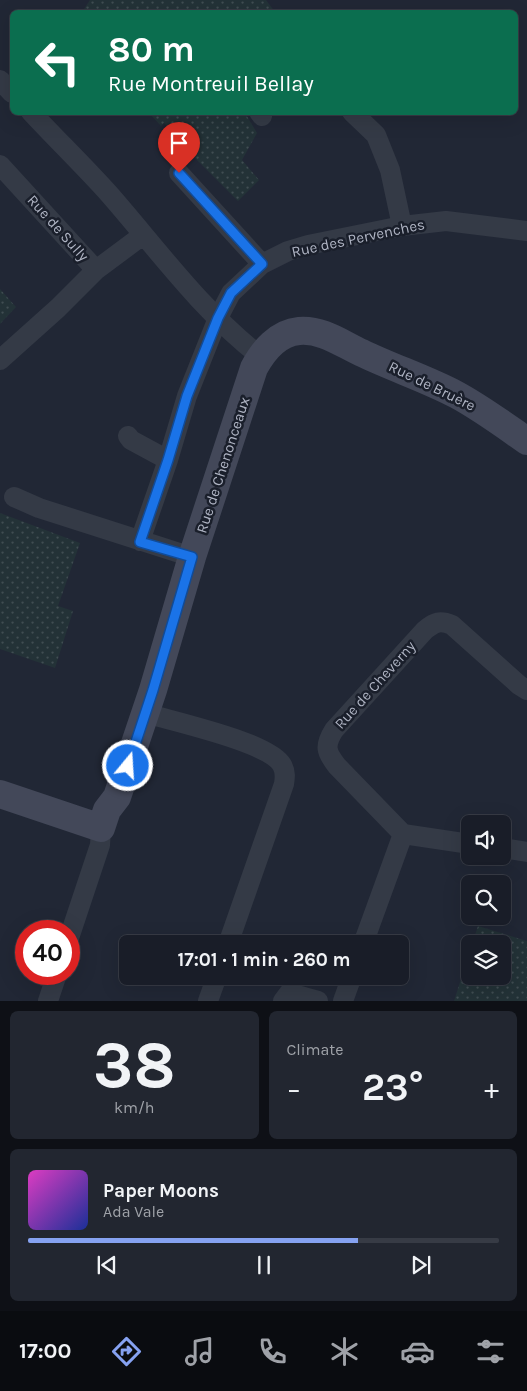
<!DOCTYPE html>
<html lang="en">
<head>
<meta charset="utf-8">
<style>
  body { margin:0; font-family:Karla,sans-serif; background:#222630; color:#f1f3f6; height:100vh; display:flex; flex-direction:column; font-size:19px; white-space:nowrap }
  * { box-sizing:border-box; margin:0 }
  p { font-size:16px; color:#9fa2a8 }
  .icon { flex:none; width:28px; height:28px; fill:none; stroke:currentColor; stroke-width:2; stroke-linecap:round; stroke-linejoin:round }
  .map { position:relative; height:1001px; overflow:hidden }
  .sheet { display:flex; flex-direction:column; gap:10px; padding:10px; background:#0e1016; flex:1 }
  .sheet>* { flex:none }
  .hud { position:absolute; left:10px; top:10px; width:508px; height:105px; border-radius:8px; box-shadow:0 5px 20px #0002,0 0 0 1px #373b45; background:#0b6e4f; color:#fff; overflow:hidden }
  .controls { position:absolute; left:461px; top:815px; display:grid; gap:10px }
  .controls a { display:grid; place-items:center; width:50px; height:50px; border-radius:8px; background:#191d28; box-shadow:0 5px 20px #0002,0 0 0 1px #373b45; font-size:25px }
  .speed { position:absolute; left:15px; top:920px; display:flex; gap:10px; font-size:25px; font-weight:700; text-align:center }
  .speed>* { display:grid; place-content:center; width:65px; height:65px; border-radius:50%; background:#191d28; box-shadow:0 5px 20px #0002,0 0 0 1px #373b45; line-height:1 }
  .speed .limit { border:8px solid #d22; background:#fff; color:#111 }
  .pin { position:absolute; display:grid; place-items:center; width:42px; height:42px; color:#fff; margin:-51px -21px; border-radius:50% 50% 50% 0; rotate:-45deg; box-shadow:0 0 5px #0007 }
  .pin .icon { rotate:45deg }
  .me { position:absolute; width:55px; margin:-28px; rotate:18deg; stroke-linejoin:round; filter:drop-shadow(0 0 4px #0008) }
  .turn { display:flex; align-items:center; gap:18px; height:105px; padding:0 15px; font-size:22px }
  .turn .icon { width:65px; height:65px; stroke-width:2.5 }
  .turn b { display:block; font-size:35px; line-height:42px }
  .big { font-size:38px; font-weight:700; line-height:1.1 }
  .sheet .widget { flex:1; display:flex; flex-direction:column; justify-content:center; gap:8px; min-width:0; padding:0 18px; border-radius:8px; background:#222630 }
  .sheet .dial { align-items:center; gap:0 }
  .dial b { font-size:65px; line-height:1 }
  .song { display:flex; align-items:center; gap:15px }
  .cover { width:60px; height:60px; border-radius:8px; background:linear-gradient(135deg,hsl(310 70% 55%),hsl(230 70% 35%)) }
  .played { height:5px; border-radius:2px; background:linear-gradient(90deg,#86a2f1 70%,#373b45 70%) }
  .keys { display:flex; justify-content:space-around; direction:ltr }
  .heat { display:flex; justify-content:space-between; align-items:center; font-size:28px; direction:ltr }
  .sheet .tiles { flex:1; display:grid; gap:10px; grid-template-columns:1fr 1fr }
  .widget:last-child { grid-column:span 2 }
  .trip { position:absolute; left:119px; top:935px; width:290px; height:50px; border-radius:8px; background:#191d28; box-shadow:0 5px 20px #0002,0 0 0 1px #373b45; font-weight:700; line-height:50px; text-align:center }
  .menu { display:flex; height:80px; justify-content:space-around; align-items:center; background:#0a0c10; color:#9fa2a8 }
  .menu .icon { width:35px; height:35px }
  .menu .selected { color:#86a2f1 }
  .menu b { font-size:22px; color:#f1f3f6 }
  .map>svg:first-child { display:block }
  .park { fill:url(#park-dots) }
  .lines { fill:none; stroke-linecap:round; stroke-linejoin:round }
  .street { stroke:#343a46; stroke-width:20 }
  .secondary { stroke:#434859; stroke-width:28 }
  .route-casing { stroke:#114b97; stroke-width:12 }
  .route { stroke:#1a73e8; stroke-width:9 }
  .labels { text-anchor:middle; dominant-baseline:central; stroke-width:5; stroke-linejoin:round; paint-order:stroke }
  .street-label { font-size:15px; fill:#afb4c3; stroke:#1a1f2b }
</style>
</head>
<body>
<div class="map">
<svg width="527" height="1001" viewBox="0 0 527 1001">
  <defs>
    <pattern id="park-dots" width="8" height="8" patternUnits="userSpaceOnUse" patternTransform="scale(1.25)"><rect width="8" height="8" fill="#233237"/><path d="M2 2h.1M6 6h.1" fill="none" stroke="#404d52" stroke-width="1.8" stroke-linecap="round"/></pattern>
  </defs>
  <rect width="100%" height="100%" fill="#212735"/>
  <path class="park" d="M90,0H266L275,12H82Z
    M152,112L245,113L257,133L242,160L259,180L238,201L193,156L190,151L164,123L161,126L150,114Z
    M0,289L16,307L0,324Z
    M0,513L80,543L58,606L73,611L55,668L0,649Z
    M478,926L527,941V1001H454L470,951V976H502V944H472Z"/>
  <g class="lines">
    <path class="street" d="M0,80L12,93
      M31,112C57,140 85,167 110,195C158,250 202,311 260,356
      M259,112L262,116
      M352,112L376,135L390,170L402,226
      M0,165L96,270L143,235
      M179,173L262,264
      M0,360L58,308L96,270
      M128,436L131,440L168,460
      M14,497L39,508L192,557
      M140,541L168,460L187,396L218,318L231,293L262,264L288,251L308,245L402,226L446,221L527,231
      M146,713C174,722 269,742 282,765C286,772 285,778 284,784L228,944
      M470,844L403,834L337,766C326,752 324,746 334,730L425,630C435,622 440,620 452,625L519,685L527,690
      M502,848L527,852
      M69,938L100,845L101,828
      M363,944L403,834
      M48,1001L57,974
      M208,1001L217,976
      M283,1001L289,993L318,1001
      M343,1001L352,976"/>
    <path class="secondary" d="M0,794L101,828L107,810L117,797L153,690L192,557L254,368C263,351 278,333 299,331C323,329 342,344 362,353C393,368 427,379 457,395C481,408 504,425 527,441"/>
  </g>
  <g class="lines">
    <defs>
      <path id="route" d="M128,766L153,690L192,557L140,542L168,460L187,396L218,318L231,293L262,264L179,173"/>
    </defs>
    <use href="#route" class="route-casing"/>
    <use href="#route" class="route"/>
  </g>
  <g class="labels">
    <g class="street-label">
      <text transform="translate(58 228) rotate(48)">Rue de Sully</text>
      <text transform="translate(358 238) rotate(-12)">Rue des Pervenches</text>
      <text transform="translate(432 386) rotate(26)">Rue de Bruère</text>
      <text transform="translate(223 465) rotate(-72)">Rue de Chenonceaux</text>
      <text transform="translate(375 685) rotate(-48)">Rue de Cheverny</text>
    </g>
  </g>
</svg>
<div class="controls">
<a><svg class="icon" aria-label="sound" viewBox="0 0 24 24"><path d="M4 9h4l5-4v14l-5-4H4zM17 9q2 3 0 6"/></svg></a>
<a><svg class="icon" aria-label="search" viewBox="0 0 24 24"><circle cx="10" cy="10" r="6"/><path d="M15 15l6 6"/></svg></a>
<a><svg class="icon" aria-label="layers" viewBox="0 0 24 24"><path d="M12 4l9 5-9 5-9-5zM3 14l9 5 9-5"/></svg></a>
</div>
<div class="speed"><div class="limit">40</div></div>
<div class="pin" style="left:179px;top:173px;background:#d93025"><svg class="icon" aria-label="arrive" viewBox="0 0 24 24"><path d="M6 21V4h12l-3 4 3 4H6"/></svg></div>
<svg class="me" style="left:128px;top:766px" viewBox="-20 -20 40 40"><circle r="17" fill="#1a73e8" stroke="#fff" stroke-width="3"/><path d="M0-11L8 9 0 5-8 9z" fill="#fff"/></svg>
<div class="trip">17:01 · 1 min · 260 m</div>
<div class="hud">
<div class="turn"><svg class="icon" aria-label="left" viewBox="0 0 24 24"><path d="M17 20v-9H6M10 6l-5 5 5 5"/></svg><div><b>80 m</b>Rue Montreuil Bellay</div></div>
</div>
</div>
<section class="sheet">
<div class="tiles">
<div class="widget dial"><b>38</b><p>km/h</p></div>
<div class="widget"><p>Climate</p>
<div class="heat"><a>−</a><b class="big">23°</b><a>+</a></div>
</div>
<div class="widget">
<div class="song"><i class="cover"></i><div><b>Paper Moons</b><p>Ada Vale</p></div></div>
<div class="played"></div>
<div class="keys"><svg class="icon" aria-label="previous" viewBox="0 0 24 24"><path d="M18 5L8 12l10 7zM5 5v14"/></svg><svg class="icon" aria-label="pause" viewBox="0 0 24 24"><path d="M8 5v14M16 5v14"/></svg><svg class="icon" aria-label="next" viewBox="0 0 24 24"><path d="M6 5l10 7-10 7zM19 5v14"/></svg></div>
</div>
</div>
</section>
<nav class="menu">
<b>17:00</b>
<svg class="icon selected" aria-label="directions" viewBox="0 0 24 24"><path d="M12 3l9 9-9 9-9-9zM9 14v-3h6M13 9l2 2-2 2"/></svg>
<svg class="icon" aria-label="music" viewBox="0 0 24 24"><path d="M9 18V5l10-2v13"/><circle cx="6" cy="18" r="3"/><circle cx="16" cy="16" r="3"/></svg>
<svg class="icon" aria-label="phone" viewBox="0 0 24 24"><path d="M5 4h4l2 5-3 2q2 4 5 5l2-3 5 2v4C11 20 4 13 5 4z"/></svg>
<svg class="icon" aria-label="climate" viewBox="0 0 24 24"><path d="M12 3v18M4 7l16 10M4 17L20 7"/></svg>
<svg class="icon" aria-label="car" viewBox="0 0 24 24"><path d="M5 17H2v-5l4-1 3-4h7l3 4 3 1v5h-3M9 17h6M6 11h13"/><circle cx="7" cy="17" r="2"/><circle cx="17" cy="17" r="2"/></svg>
<svg class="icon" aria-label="filters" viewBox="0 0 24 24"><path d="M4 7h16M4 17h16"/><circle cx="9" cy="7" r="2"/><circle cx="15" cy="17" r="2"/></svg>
</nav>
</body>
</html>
